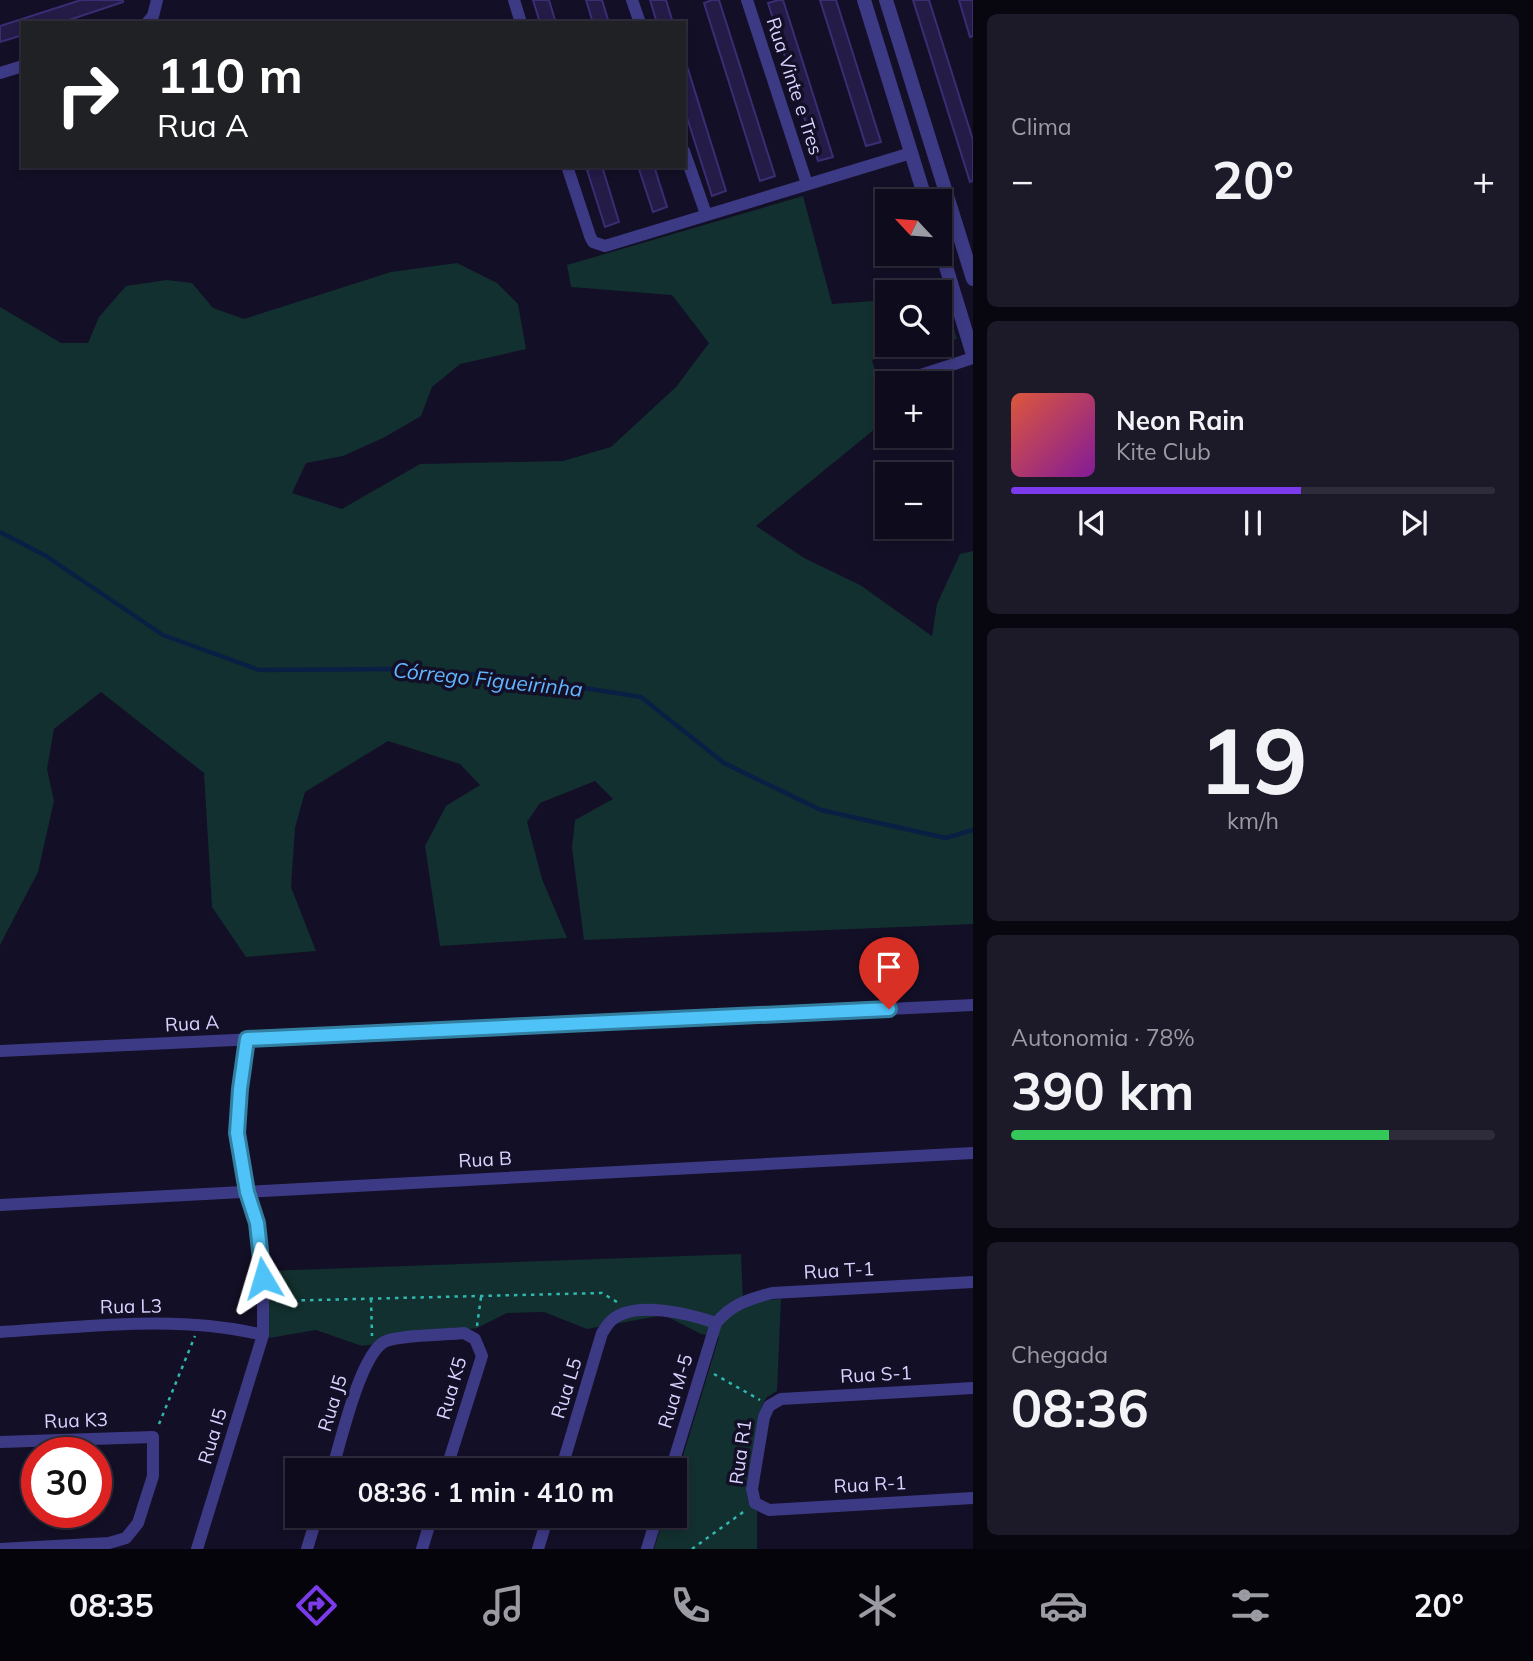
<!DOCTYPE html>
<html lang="pt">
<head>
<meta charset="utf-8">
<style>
  body { margin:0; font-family:Mulish,sans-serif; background:#1c1929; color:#f1f3f6; height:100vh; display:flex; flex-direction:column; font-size:26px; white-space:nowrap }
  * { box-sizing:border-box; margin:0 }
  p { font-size:23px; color:#9b9ba3 }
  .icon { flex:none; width:38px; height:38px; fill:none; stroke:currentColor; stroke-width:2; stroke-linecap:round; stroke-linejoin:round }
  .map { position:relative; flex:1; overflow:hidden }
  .side { display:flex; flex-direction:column; gap:14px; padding:14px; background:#08060f; width:560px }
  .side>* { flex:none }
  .top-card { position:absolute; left:21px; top:21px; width:665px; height:147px; border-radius:0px; box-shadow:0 4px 10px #0003,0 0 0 2px #2e2b3b; background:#202124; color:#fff; overflow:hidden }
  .needle { width:46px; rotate:296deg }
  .controls { position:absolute; left:875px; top:189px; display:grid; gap:14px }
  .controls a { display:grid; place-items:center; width:77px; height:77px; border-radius:0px; background:#0e0b1c; box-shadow:0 4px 10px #0003,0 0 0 2px #2e2b3b; font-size:35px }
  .speed { position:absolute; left:21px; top:1437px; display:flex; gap:14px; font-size:35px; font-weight:700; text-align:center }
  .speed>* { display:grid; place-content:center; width:91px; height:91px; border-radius:50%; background:#0e0b1c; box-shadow:0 4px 10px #0003,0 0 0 2px #2e2b3b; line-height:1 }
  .speed .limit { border:10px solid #d22; background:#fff; color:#111 }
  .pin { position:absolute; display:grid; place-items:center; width:60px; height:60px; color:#fff; margin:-72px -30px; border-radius:50% 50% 50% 0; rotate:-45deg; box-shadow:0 0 7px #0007 }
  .pin .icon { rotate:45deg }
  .me { position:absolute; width:77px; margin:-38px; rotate:353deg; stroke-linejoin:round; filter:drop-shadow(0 0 5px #0008) }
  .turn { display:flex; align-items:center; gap:24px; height:147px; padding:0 21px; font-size:32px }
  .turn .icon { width:91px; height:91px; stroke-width:2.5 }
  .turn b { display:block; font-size:49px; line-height:60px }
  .big { font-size:52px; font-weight:700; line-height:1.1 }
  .side .tile { flex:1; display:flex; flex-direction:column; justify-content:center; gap:10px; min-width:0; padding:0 24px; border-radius:10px; background:#1c1929 }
  .side .dial { align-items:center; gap:0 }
  .dial b { font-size:91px; line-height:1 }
  .song { display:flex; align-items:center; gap:21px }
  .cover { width:84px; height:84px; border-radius:10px; background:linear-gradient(135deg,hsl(10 70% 55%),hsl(290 70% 35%)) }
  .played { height:7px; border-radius:4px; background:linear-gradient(90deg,#7c3aed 60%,#2e2b3b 60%) }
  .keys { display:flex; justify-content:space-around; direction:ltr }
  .heat { display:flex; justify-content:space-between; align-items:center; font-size:38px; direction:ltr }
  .charge { height:10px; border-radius:5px; background:linear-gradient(90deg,#34c759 78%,#2e2b3b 0) }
  .trip { position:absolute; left:285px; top:1458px; width:402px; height:70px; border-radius:0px; background:#0e0b1c; box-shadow:0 4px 10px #0003,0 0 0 2px #2e2b3b; font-weight:700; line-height:70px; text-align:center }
  .tab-bar { display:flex; height:112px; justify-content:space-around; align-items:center; background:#06040b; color:#9b9ba3 }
  .tab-bar .icon { width:49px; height:49px }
  .tab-bar .active { color:#7c3aed }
  .tab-bar b { font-size:32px; color:#f1f3f6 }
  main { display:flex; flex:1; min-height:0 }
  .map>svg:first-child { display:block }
  .green { fill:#12302f }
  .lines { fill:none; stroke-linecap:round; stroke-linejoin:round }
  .stream { stroke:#0a1f44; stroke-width:4.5 }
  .building { fill:#241b47; stroke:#3b2d73; stroke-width:2 }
  .path { stroke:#2fb8b0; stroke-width:2.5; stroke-dasharray:3.5 5; stroke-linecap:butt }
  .minor { stroke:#3d3a85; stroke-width:12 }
  .tertiary { stroke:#3d3a85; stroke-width:14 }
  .route-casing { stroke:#337fa1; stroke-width:18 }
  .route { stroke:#4fc3f7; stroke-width:12 }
  .labels { text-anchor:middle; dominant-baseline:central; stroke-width:7; stroke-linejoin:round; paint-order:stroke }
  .street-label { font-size:19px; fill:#d9d4ff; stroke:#130f26 }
  .water-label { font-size:21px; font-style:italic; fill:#62b6ff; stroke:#130f26 }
</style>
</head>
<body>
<main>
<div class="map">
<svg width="973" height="1549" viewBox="0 0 973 1549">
  <rect width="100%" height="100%" fill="#130f26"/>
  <path class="green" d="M803,196L832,304L887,300V345H935L872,360L887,410V419L756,526L804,558L860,585L932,636L937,604L960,554L973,551V924L584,940L572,848L575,820L613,799L595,781L540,803L527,822L542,879L567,938L440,946L425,846L446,806L480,785L460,764L388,741L305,792L295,828L291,887L316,951L246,957L212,907L204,773L101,692L54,729L47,769L54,801L38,872L0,945V307L61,343H88L99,317L126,286L167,280L192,283L213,308L244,319L391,272L457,263L497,283L518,304L526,349L460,364L432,387L421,416L385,437L343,456L306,463L292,493L342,509L420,464L563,461L611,447L676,387L709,343L672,295L571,287L567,265Z
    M940,308L949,311L957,339L940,343Z
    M741,1254L743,1302L781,1299L777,1391L767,1397L762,1405L746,1486L748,1501L757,1511V1549H654L664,1516H676V1479L719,1337L701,1334L664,1315L587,1329L544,1312L507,1313L477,1328L362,1346L316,1330L269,1338L267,1271Z"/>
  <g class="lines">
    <path class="stream" d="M0,532L46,556L163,635L259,670L402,669L521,678L641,697L724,763L821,810L946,838L973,830"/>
  </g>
  <path class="building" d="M81,0H123V2L60,23H23V35L0,42V26Z
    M533,0H549L555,20L540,23Z
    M586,0H602L609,23H593Z
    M650,0H666L673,23H657Z
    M712,0H719L775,176L760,181L704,3Z
    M779,0H783L833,157L818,161L768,3Z
    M820,0H836L881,142L866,146Z
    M913,0H929L973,140V181L970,182Z
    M959,0H973V36L970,37Z
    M684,66H687L726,191L712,196L684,108Z
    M602,166L619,222L605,227L587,170Z
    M638,166H654L667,207L653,212Z"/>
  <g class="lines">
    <path class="path" d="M371,1299L372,1336
      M276,1301L602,1293L617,1302
      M477,1326L481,1297
      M714,1374L760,1400
      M159,1424L195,1336
      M692,1549L746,1510"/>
    <path class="minor" d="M514,0L521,23
      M632,0L640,23
      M747,0L807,184
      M147,23L153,16L157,0
      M0,73L23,66
      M684,151L706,214
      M567,166L590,236L593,242L605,246L911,153
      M896,383L973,358
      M0,1051L973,1005
      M0,1205L973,1153
      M0,1332C87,1327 178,1314 263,1335
      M973,1388L781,1399L769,1406L764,1417L752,1489L755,1503L769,1510L973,1498
      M0,1442L153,1437V1476L138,1523L126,1538L109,1543L0,1549
      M332,1470C341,1441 360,1356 384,1342C396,1335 447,1335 464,1333L475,1339L482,1356L446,1470
      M561,1470L602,1333C605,1329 608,1323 612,1320C635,1300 690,1314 716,1323
      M671,1470L716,1323C732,1304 749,1299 772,1293L973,1282
      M197,1549L263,1335V1278L257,1223L247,1192L237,1133L247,1039
      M307,1549L317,1516
      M422,1549L432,1516
      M538,1549L548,1516
      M647,1549L657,1516"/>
    <path class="tertiary" d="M864,0L926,201
      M886,0L973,279
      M940,247L973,355"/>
  </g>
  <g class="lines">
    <defs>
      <path id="route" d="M263,1278L257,1223L247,1192L237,1133L240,1089L247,1039L889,1009"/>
    </defs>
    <use href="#route" class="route-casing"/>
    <use href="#route" class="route"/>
  </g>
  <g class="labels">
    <g class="street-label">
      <text transform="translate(795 86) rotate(72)">Rua Vinte e Tres</text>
      <text transform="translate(192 1023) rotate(-3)">Rua A</text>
      <text transform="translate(485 1159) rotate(-3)">Rua B</text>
      <text transform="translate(839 1270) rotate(-3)">Rua T-1</text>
      <text transform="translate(131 1306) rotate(-1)">Rua L3</text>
      <text transform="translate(876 1374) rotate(-3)">Rua S-1</text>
      <text transform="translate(451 1388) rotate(-74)">Rua K5</text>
      <text transform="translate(566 1388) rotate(-73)">Rua L5</text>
      <text transform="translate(675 1391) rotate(-73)">Rua M-5</text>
      <text transform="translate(332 1403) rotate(-73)">Rua J5</text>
      <text transform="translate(76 1420) rotate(-2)">Rua K3</text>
      <text transform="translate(212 1436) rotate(-73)">Rua I5</text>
      <text transform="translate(740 1452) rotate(-82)">Rua R1</text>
      <text transform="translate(870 1484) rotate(-3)">Rua R-1</text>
    </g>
    <g class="water-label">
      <text transform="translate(488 679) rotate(6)">Córrego Figueirinha</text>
    </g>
  </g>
</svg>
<div class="controls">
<a><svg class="needle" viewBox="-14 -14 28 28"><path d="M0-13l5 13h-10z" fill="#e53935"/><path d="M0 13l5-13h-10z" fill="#9b9ba3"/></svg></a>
<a><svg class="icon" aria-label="search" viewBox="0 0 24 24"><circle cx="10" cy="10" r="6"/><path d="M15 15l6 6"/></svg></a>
<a>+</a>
<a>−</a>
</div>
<div class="speed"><div class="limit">30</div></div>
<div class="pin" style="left:889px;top:1009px;background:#d93025"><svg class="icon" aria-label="arrive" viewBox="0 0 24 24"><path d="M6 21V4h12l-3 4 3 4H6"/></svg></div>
<svg class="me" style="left:263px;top:1278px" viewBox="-20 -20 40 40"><path d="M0-17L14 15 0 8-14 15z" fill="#4fc3f7" stroke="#fff" stroke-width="4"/></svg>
<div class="trip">08:36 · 1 min · 410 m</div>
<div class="top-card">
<div class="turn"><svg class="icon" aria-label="right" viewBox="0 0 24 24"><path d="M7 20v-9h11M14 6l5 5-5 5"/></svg><div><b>110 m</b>Rua A</div></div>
</div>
</div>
<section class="side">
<div class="tile"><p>Clima</p>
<div class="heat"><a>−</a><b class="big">20°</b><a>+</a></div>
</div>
<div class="tile">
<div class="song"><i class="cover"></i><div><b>Neon Rain</b><p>Kite Club</p></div></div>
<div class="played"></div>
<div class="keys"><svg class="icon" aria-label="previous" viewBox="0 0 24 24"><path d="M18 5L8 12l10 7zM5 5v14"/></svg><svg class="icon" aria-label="pause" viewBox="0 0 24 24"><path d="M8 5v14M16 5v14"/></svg><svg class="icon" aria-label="next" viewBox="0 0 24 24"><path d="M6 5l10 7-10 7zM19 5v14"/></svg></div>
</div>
<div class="tile dial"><b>19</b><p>km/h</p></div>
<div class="tile"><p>Autonomia · 78%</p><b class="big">390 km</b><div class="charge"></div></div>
<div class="tile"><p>Chegada</p><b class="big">08:36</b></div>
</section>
</main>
<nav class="tab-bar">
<b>08:35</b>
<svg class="icon active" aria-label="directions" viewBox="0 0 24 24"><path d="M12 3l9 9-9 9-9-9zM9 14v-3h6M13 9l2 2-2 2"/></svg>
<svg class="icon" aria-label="music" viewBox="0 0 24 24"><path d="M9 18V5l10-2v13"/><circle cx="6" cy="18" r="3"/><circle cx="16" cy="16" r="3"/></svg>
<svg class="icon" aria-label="phone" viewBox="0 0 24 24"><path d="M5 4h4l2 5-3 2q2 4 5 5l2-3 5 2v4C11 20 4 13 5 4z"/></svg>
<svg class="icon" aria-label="climate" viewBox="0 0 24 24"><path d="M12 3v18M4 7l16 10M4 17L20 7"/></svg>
<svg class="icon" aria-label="car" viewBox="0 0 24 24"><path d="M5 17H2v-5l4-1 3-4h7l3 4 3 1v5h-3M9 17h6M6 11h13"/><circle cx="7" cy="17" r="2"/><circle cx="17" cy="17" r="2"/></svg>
<svg class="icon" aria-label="filters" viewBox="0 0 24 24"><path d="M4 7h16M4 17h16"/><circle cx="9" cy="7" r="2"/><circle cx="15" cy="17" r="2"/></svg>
<b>20°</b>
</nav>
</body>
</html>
